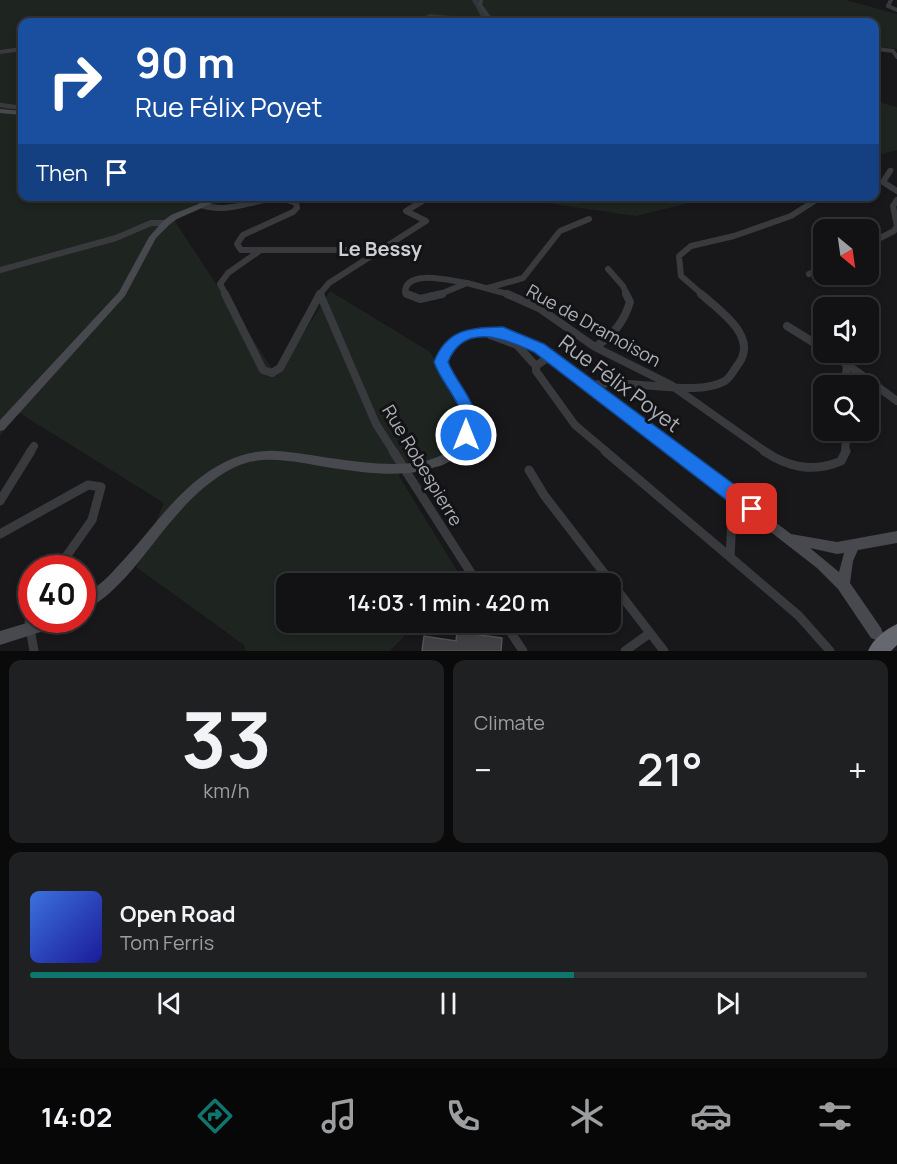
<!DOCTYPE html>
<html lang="en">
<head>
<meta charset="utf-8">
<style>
  body { margin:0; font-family:Manrope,sans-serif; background:#1f2022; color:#f1f3f6; height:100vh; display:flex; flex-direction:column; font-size:22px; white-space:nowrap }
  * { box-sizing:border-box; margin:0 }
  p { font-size:20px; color:#9c9ea0 }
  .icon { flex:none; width:33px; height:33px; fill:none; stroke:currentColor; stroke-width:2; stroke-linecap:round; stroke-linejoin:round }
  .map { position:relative; height:651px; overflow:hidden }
  .sheet { display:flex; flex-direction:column; gap:9px; padding:9px; background:#0a0a0b; flex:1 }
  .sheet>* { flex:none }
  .hud { position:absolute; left:18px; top:18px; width:861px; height:183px; border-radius:12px; box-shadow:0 3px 9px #0003,0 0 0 2px #313234; background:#1a4fa0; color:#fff; overflow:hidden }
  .needle { width:39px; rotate:151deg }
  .buttons { position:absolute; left:813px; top:219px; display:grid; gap:12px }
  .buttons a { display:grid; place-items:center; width:66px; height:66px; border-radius:12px; background:#121214; box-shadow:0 3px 9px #0003,0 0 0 2px #313234; font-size:30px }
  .speed { position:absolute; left:18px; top:555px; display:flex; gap:12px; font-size:30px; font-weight:700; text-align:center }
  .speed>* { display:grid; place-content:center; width:78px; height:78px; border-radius:50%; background:#121214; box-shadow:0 3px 9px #0003,0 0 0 2px #313234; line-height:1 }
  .speed .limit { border:9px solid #d22; background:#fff; color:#111 }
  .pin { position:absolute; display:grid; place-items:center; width:51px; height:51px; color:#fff; margin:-26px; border-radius:12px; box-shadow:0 3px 9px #0006 }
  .me { position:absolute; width:66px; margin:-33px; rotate:0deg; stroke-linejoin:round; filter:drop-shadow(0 0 4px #0008) }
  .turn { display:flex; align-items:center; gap:21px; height:126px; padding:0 18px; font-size:27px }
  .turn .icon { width:78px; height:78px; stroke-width:2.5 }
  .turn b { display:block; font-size:42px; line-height:51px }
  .then { display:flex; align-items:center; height:57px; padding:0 18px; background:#0003; gap:12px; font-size:22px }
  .big { font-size:45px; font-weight:600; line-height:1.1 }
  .sheet .tile { flex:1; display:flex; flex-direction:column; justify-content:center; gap:9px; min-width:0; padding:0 21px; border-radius:12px; background:#1f2022 }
  .sheet .dial { align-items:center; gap:0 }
  .dial b { font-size:78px; line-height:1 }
  .song { display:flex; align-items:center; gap:18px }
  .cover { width:72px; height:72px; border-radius:9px; background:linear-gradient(135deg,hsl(220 70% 55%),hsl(240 70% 35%)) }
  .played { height:6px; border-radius:3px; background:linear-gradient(90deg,#0f766e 65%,#313234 65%) }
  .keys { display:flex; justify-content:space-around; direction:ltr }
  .heat { display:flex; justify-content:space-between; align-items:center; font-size:33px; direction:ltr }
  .sheet .tiles { flex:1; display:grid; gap:9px; grid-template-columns:1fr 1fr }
  .tile:last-child { grid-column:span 2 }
  .trip { position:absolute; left:276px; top:573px; width:345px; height:60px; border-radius:12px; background:#121214; box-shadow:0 3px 9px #0003,0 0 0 2px #313234; font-weight:600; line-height:60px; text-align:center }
  .menu { display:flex; height:96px; justify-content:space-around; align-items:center; background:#070708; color:#9c9ea0 }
  .menu .icon { width:42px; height:42px }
  .menu .active { color:#0f766e }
  .menu b { font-size:27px; color:#f1f3f6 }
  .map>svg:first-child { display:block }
  .green { fill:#1e241f }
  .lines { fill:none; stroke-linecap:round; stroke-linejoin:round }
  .river { fill:#2e373d; fill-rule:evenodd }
  .building { fill:#414145; stroke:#515357; stroke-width:1.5 }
  .street-far4 { stroke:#393a3e; stroke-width:4 }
  .street-far3 { stroke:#393a3e; stroke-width:4.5 }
  .street-far2 { stroke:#393a3e; stroke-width:6 }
  .street-far1 { stroke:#393a3e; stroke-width:8 }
  .street { stroke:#393a3e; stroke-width:9 }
  .secondary { fill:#47494e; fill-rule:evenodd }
  .highway { fill:#65686f; fill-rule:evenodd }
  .route { fill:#1a73e8; stroke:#114b97; stroke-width:1.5 }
  .labels { text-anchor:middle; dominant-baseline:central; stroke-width:6; stroke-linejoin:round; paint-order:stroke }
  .street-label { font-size:18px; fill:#abafb8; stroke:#131315 }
  .neighbourhood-label { font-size:20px; font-weight:bold; fill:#ccced5; stroke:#131315 }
  .near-street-label { font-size:21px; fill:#abafb8; stroke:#131315 }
</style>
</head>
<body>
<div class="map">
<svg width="897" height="651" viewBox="0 0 897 651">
  <rect width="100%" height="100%" fill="#18181a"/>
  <path class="green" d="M0,0H846L897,14V49L875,46L874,22H22V196L232,197L174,220L277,376L330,291L430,352L466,413L463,428L454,447L429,462L409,460L399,476L461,577L454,584H286V622L417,623L390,651H245L244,645L136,567L164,503L18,412L0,436Z
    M875,101L897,107V150L875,156Z
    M504,197H713L636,216Z"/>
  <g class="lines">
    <path class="river" d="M472,0H478L490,22H484Z
      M430,14L450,16L471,22C455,24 437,11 423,22H417L423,17Z"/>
  </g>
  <path class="building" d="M457,632L502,638L501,651H422L424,636L456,641Z"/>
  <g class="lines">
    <path class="street-far4" d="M481,0L480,5L490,19L489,22
      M891,0L888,6L897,10
      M424,22L440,18L465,22
      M0,52L22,49
      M874,53L878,49L893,51L897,57"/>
    <path class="street-far3" d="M0,105L22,108
      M889,173L891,170"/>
    <path class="street-far2" d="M890,171L883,182L897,191
      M201,205C236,217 265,189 296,203L297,208L293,212L243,235L237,244L241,250H379
      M868,244L894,231L897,226L893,206L897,200
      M608,269L623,286L627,295
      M0,270L116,238L151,223H166
      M809,274L824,267
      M467,283L511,295
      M488,288L523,278L560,231L589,219
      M226,295L220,284L228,273L258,252
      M319,295L329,283L426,221L406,211L431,196
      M409,295L405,293C405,268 451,281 467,283
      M438,295L467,283
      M703,295L681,276L679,256L691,246L734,236L791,216L819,198L832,196"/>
    <path class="street-far1" d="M225,294L263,370L272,373L280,368L320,294
      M320,294L376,424L394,452
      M407,294L420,299L442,294
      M507,294L539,308L595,347L671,385L766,452
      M787,326L824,349
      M490,335L517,345L536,366
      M595,347C613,336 624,322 630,302L626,294
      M830,352L897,401
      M550,356L536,366V371L575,425L607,452
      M589,386C628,376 693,399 725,381C731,377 735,368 739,363C758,336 719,310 701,294
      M845,386L847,363
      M30,452L34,446
      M845,452L847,430"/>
    <path class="street" d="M393,451L478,584
      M605,451L730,557L733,500L736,497
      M764,451C787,467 814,473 841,461L846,451
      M529,470L544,495L664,651
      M0,501L31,451
      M0,534L88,485L101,487L92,520L58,568
      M730,557L799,616L830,651
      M32,602L29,623L34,651
      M504,622L523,651
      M625,651L650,633"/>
    <path class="secondary" d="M0,109L22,111V115L0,113Z
      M218,196H228L177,219L169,225L156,238L125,296L4,430L0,431V420L119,292L149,237L163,221L171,215Z
      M485,328C506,329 524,335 542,346L791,534L837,542L897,531V543L858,550L853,561L850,583L881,628L883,633L881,638L876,640L871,638L838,589L817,568L536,350C503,331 468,323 446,361C453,379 470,393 474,413C475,420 472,428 470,435C467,450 454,461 440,466C434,467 428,470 422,471C393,477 361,472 332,468C300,463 263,452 233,468C210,480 191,498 174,518C149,546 118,597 82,611V597C95,588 107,579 117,567C153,530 179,484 227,461C242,454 259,450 276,451C318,452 446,490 461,431C462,425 464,419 463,413C460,394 443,379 436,361C449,338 459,332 485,328ZM810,548L837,554L844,553L839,572Z
      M37,620H63L61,625L56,627L0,645V631Z"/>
    <path class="highway" d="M897,624V645L891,651H868C872,640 886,629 897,624Z"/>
  </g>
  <path class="route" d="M503,327L544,344L759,503L761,509L759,515L752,517L746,515L534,352C506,339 464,321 448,362C458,388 487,409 472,440H460C455,430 464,418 459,407C452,391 440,379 434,362C447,328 471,328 503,327Z"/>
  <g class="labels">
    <g class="street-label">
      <text transform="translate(594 325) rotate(29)">Rue de Dramoison</text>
      <text transform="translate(423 465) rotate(59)">Rue Robespierre</text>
    </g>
    <g class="neighbourhood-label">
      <text x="380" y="248">Le Bessy</text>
    </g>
    <g class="near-street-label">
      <text transform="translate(620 383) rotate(37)">Rue Félix Poyet</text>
    </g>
  </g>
</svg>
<div class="buttons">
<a><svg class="needle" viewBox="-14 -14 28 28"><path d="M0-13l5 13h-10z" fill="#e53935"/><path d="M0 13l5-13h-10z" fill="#9c9ea0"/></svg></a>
<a><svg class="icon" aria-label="sound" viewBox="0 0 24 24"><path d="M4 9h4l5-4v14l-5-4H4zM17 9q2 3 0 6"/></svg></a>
<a><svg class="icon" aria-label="search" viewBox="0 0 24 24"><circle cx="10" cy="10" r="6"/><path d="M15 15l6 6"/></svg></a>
</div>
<div class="speed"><div class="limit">40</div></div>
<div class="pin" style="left:752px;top:509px;background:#d93025"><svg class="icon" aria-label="arrive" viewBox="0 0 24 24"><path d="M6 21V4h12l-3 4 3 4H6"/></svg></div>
<svg class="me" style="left:466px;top:435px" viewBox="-20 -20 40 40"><circle r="17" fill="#1a73e8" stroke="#fff" stroke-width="3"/><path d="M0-11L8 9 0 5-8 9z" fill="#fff"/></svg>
<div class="trip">14:03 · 1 min · 420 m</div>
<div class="hud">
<div class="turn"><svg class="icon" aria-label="right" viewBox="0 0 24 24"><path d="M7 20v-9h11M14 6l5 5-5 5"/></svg><div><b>90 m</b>Rue Félix Poyet</div></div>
<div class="then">Then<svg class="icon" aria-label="arrive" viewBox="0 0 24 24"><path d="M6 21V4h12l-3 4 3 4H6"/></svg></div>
</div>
</div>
<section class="sheet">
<div class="tiles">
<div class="tile dial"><b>33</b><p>km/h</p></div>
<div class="tile"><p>Climate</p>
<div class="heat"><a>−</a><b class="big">21°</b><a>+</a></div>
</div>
<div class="tile">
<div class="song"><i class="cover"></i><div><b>Open Road</b><p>Tom Ferris</p></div></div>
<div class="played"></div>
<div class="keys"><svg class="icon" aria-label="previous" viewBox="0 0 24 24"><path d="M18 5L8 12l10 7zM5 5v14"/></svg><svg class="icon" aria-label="pause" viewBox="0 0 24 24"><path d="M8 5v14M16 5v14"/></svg><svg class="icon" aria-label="next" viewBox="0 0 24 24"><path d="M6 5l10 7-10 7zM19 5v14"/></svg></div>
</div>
</div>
</section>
<nav class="menu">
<b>14:02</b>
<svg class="icon active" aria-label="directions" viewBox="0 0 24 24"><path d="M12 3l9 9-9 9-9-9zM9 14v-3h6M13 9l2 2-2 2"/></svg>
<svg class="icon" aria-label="music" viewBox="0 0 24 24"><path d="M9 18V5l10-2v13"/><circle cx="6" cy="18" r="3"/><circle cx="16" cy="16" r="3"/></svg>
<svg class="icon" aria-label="phone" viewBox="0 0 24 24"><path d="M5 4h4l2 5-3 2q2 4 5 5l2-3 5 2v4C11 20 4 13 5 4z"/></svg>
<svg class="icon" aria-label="climate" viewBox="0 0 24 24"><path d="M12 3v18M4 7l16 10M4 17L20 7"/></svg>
<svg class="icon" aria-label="car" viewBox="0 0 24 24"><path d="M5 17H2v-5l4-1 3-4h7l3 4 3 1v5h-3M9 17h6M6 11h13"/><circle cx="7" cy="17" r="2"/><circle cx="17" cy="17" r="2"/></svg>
<svg class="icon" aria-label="filters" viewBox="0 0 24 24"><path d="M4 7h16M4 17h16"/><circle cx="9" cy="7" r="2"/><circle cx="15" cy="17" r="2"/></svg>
</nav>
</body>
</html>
